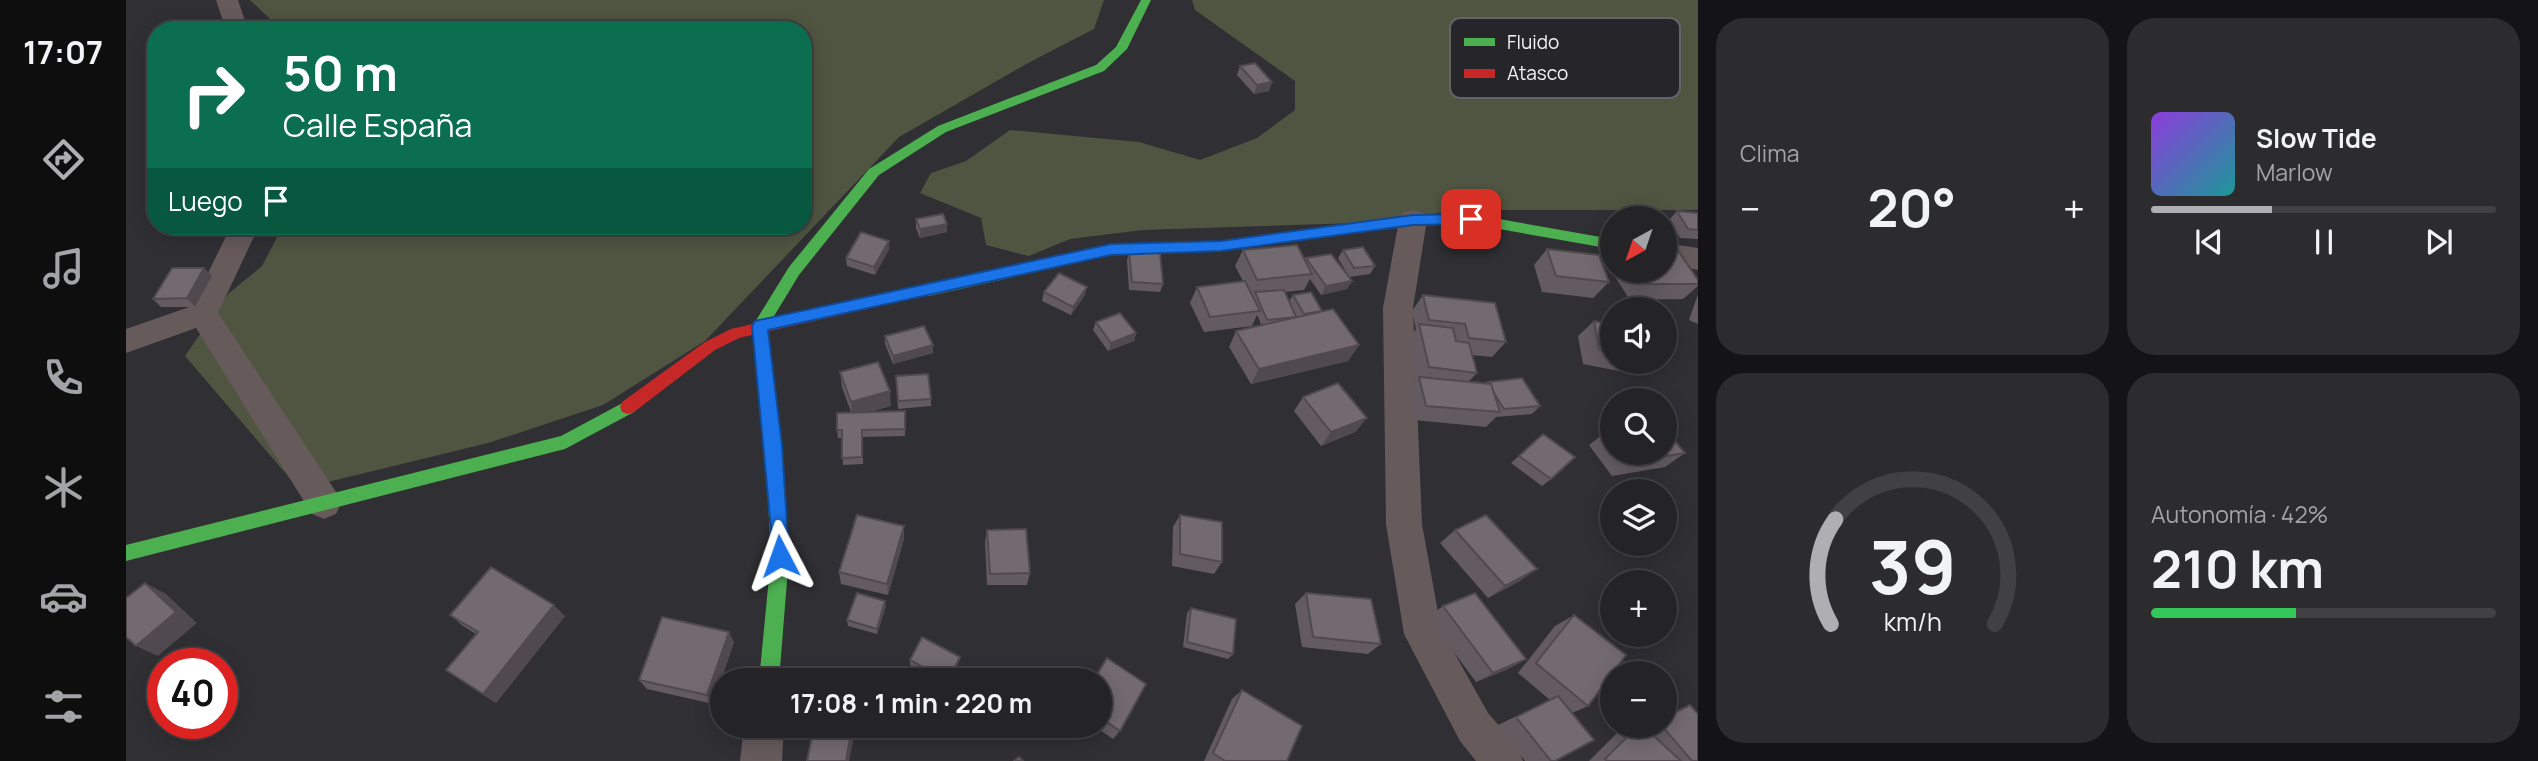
<!DOCTYPE html>
<html lang="es">
<head>
<meta charset="utf-8">
<style>
  body { margin:0; font-family:Manrope,sans-serif; background:#2c2b2e; color:#f1f3f6; height:100vh; display:flex; flex-direction:column; font-size:26px; white-space:nowrap }
  * { box-sizing:border-box; margin:0 }
  p { font-size:23px; color:#a3a4a7 }
  .icon { flex:none; width:38px; height:38px; fill:none; stroke:currentColor; stroke-width:2; stroke-linecap:round; stroke-linejoin:round }
  .map { position:relative; flex:1; overflow:hidden }
  .details { display:flex; flex-direction:column; gap:18px; padding:18px; background:#141315; width:840px }
  .details>* { flex:none }
  .banner { position:absolute; left:21px; top:21px; width:665px; height:214px; border-radius:28px; box-shadow:0 4px 18px #0003,0 0 0 2px #414043; background:#0b6e4f; color:#fff; overflow:hidden }
  .needle { width:46px; rotate:220deg }
  .tools { position:absolute; left:1474px; top:206px; display:grid; gap:14px }
  .tools a { display:grid; place-items:center; width:77px; height:77px; border-radius:50%; background:#242326; box-shadow:0 4px 18px #0003,0 0 0 2px #414043; font-size:35px }
  .speed { position:absolute; left:21px; top:648px; display:flex; gap:14px; font-size:35px; font-weight:700; text-align:center }
  .speed>* { display:grid; place-content:center; width:91px; height:91px; border-radius:50%; background:#242326; box-shadow:0 4px 18px #0003,0 0 0 2px #414043; line-height:1 }
  .speed .limit { border:10px solid #d22; background:#fff; color:#111 }
  .pin { position:absolute; display:grid; place-items:center; width:60px; height:60px; color:#fff; margin:-30px; border-radius:14px; box-shadow:0 4px 10px #0006 }
  .me { position:absolute; width:77px; margin:-38px; rotate:356deg; stroke-linejoin:round; filter:drop-shadow(0 0 5px #0008) }
  .turn { display:flex; align-items:center; gap:24px; height:147px; padding:0 21px; font-size:32px }
  .turn .icon { width:91px; height:91px; stroke-width:2.5 }
  .turn b { display:block; font-size:49px; line-height:60px }
  .then { display:flex; align-items:center; height:66px; padding:0 21px; background:#0003; gap:14px; font-size:26px }
  .big { font-size:52px; font-weight:700; line-height:1.1 }
  .details .tile { flex:1; display:flex; flex-direction:column; justify-content:center; gap:10px; min-width:0; padding:0 24px; border-radius:28px; background:#2c2b2e }
  .details .dial { align-items:center; gap:0 }
  .dial svg { height:182px; overflow:visible; fill:none; stroke:#414043; stroke-width:7; stroke-linecap:round; text-anchor:middle }
  .dial text { fill:#f1f3f6; stroke:none }
  .song { display:flex; align-items:center; gap:21px }
  .cover { width:84px; height:84px; border-radius:10px; background:linear-gradient(135deg,hsl(270 70% 55%),hsl(180 70% 35%)) }
  .played { height:7px; border-radius:4px; background:linear-gradient(90deg,#afaeb2 35%,#414043 35%) }
  .keys { display:flex; justify-content:space-around; direction:ltr }
  .heat { display:flex; justify-content:space-between; align-items:center; font-size:38px; direction:ltr }
  .charge { height:10px; border-radius:5px; background:linear-gradient(90deg,#34c759 42%,#414043 0) }
  .details .tiles { flex:1; display:grid; gap:18px; grid-template-columns:repeat(2,1fr) }
  .trip { position:absolute; left:584px; top:668px; width:402px; height:70px; border-radius:35px; background:#242326; box-shadow:0 4px 18px #0003,0 0 0 2px #414043; font-weight:700; line-height:70px; text-align:center }
  main { display:flex; flex:1; min-height:0 }
  .dock { display:flex; flex-direction:column; width:126px; justify-content:space-around; align-items:center; background:#0e0e0f; color:#a3a4a7 }
  .dock .icon { width:49px; height:49px }
  .dock .active { color:#afaeb2 }
  .dock b { font-size:32px; color:#f1f3f6 }
  .map>svg:first-child { display:block }
  .green { fill:#505542 }
  .lines { fill:none; stroke-linecap:round; stroke-linejoin:round }
  .street { fill:#665a5b; fill-rule:evenodd }
  .fast { fill:#4caf50; fill-rule:evenodd }
  .jam { fill:#c62828; fill-rule:evenodd }
  .wall { fill:#635b5f }
  .shaded-wall { fill:#504a4e }
  .building { fill:#736a6f; stroke:#504a4e; stroke-width:2 }
  .route { fill:#1a73e8; stroke:#114b97; stroke-width:2 }
  .key { fill:#25252a; stroke:#636368; stroke-width:2 }
  .key-label { font-size:19px; fill:#f4f3f7 }
</style>
</head>
<body>
<main>
<nav class="dock">
<b>17:07</b>
<svg class="icon active" aria-label="directions" viewBox="0 0 24 24"><path d="M12 3l9 9-9 9-9-9zM9 14v-3h6M13 9l2 2-2 2"/></svg>
<svg class="icon" aria-label="music" viewBox="0 0 24 24"><path d="M9 18V5l10-2v13"/><circle cx="6" cy="18" r="3"/><circle cx="16" cy="16" r="3"/></svg>
<svg class="icon" aria-label="phone" viewBox="0 0 24 24"><path d="M5 4h4l2 5-3 2q2 4 5 5l2-3 5 2v4C11 20 4 13 5 4z"/></svg>
<svg class="icon" aria-label="climate" viewBox="0 0 24 24"><path d="M12 3v18M4 7l16 10M4 17L20 7"/></svg>
<svg class="icon" aria-label="car" viewBox="0 0 24 24"><path d="M5 17H2v-5l4-1 3-4h7l3 4 3 1v5h-3M9 17h6M6 11h13"/><circle cx="7" cy="17" r="2"/><circle cx="17" cy="17" r="2"/></svg>
<svg class="icon" aria-label="filters" viewBox="0 0 24 24"><path d="M4 7h16M4 17h16"/><circle cx="9" cy="7" r="2"/><circle cx="15" cy="17" r="2"/></svg>
</nav>
<div class="map">
<svg width="1572" height="761" viewBox="0 0 1572 761">
  <rect width="100%" height="100%" fill="#302f33"/>
  <path class="green" d="M124,0H978L968,29L904,62L773,137L579,341L477,405L362,443L173,489L59,356L102,294L136,266L157,226H677V30H122L144,19Z
    M1066,0H1572V210H1330L1261,222L1017,230L944,239L903,256L860,245L855,218L794,193L805,173L840,161L884,130L1013,142L1074,160L1131,138L1169,110V81L1069,10Z"/>
  <g class="lines">
    <path class="street" d="M90,0H112L122,30H100Z
      M1287,210L1297,213L1301,220L1287,308L1296,524L1315,629L1362,713L1391,746L1397,761H1350L1334,741L1278,634L1260,524L1257,308L1273,220L1277,213Z
      M105,226H133L92,313L210,492L215,503L210,514L198,519L186,514L70,328L0,353V329L66,306Z
      M1538,243L1572,248V270L1538,263Z
      M618,726H658L656,761H614Z"/>
    <path class="fast" d="M1015,0H1025L1001,49L978,71L820,132L753,175L673,275L642,326L655,445L663,556L653,681H633L645,556L639,445L626,326L629,322L663,267L743,169L812,126L970,65L990,47Z
      M1345,214L1486,239V249L1345,224L1287,225L1095,251L985,255L803,296L796,290L803,284L985,245L1095,241L1287,215Z
      M502,400L508,402L510,407L508,412L439,449L0,561V545L435,436Z"/>
    <path class="jam" d="M803,284L808,286L810,290L808,294L613,338L589,350L508,412L502,414L496,412L494,407L496,402L579,342L605,329Z"/>
  </g>
  <path class="wall" d="M1114,66L1146,82L1143,91L1128,94L1111,75Z
    M1551,211L1572,213V239L1554,238L1543,220Z
    M790,219L821,232L794,238L790,228Z
    M763,241V249L749,275L721,266L720,258Z
    M1421,249L1483,282L1467,298L1416,292L1408,265Z
    M1117,250L1179,260L1180,258L1226,281L1221,289L1195,295L1184,279L1178,290L1159,292L1163,301L1167,295L1196,311L1195,312L1233,345L1222,361L1125,384L1103,347L1110,331L1136,326L1131,315L1126,326L1078,332L1064,303L1071,287L1117,281L1109,266Z
    M1217,250L1249,266L1244,274L1223,277L1212,258Z
    M1003,252L1037,284L1034,292L1003,290L1001,260Z
    M1486,262V271H1538L1572,280V286L1557,299L1504,300L1482,266Z
    M86,276L69,307H35L27,299Z
    M918,292L959,295L945,315L916,301Z
    M1572,294V324L1563,320Z
    M1297,295L1380,342L1366,357L1346,355L1351,373L1342,382L1360,384L1362,382L1414,406L1406,414L1370,417L1360,427L1288,420L1281,392L1290,381L1282,340L1290,329L1286,311Z
    M1468,321L1486,325V362H1522L1508,374L1457,364L1452,336Z
    M970,322L1010,333L1008,341L982,351L967,330Z
    M759,336L807,345V353L767,364L759,344Z
    M714,372L765,406L743,412L779,411V436L737,437V464L717,465L716,438H712L711,430L725,412L716,387Z
    M770,376L805,399V406L772,409Z
    M1177,397L1241,418L1229,432L1195,446L1168,411Z
    M1486,430V453H1559L1539,467L1486,476L1463,445L1481,431Z
    M1417,434L1425,479L1416,486L1385,463Z
    M1054,515L1096,562L1088,574L1046,566L1047,527Z
    M861,530L904,573L901,585H861L859,542Z
    M1329,530L1394,581L1362,598L1314,543Z
    M778,539L762,595L715,584L713,572Z
    M1180,593L1255,644L1242,654L1176,647L1169,604Z
    M760,606L751,634L722,626L721,620Z
    M1317,606L1400,659L1382,669L1350,682L1302,617Z
    M1065,608L1107,654L1102,659L1057,647L1061,613Z
    M324,615L439,616L370,703L320,670L350,634L337,626Z
    M1448,615L1462,706L1446,713L1429,761H1399L1372,725L1424,700L1392,673L1429,626Z
    M608,642L587,704L521,689L513,680Z
    M784,660L833,662L824,681H813L784,665Z
    M975,681L994,731L987,739L968,726H975Z
    M1116,690L1161,761H1078L1106,699Z
    M1564,705L1572,761H1463L1492,732L1508,726H1538V715Z"/>
  <path class="shaded-wall" d="M1146,82L1143,91L1128,94L1131,85Z
    M821,224V232L794,238V229Z
    M763,241V249L749,275L748,267Z
    M78,268L86,276L69,307L61,298Z
    M1226,281L1221,289L1195,295L1200,286Z
    M961,287L959,295L945,315L947,307Z
    M1010,333L1008,341L982,351L985,343Z
    M807,345V353L767,364V356Z
    M1233,345L1222,361L1125,384L1133,369Z
    M764,391L765,406L726,416L725,402Z
    M1241,418L1229,432L1195,446L1205,432Z
    M778,526V539L762,595L761,584Z
    M1411,569L1394,581L1362,598L1379,586Z
    M19,583L40,594L71,623L32,656L10,646Z
    M759,601L760,606L751,634V629Z
    M428,605L439,616L370,703L357,694Z
    M603,632L608,642L587,704L581,695Z
    M834,657L833,662L824,681H822Z
    M1400,659L1382,669L1350,682L1367,673Z
    M726,726H730L723,761H720Z"/>
  <path class="building" d="M1129,63L1146,82L1131,85L1114,66Z
    M1551,211L1572,213V230L1562,229Z
    M817,214L821,224L794,229L790,219Z
    M735,232L763,241L748,267L720,258Z
    M1171,245L1186,274L1131,280L1117,250Z
    M1237,247L1249,266L1228,268L1217,250Z
    M1421,249L1473,255L1483,282L1430,276Z
    M1538,249H1551L1572,280V284H1520L1512,271H1538Z
    M1003,252L1034,253L1037,284L1006,282Z
    M1205,254L1226,281L1200,286L1180,258Z
    M46,268H78L61,298L27,299Z
    M933,273L961,287L947,307L918,292Z
    M1119,281L1134,311L1084,317L1071,287Z
    M1158,290L1170,317L1141,320L1129,292Z
    M1185,292L1196,311L1178,314L1167,295Z
    M1297,295L1369,303L1380,342L1343,338L1339,324L1303,320Z
    M1207,309L1233,345L1133,369L1110,331Z
    M994,313L1010,333L985,343L970,322Z
    M1468,321L1486,325V351L1473,349Z
    M1293,324L1327,328L1330,341L1343,343L1351,373L1303,367Z
    M798,326L807,345L767,356L759,336Z
    M752,362L764,391L725,402L714,372Z
    M802,374L805,399L772,401L770,376Z
    M1293,377L1365,384L1374,412L1300,406Z
    M1396,378L1414,406L1378,409L1368,393L1365,384H1363L1362,382Z
    M1212,383L1241,418L1205,432L1177,397Z
    M779,411V429L736,430V457L716,458V430H711V413Z
    M1538,428L1559,453L1504,462L1497,453H1538Z
    M1486,430V438L1481,431Z
    M1417,434L1449,457L1425,479L1393,456Z
    M731,515L778,526L761,584L713,572Z
    M1054,515L1096,522V562L1054,554Z
    M1360,515L1411,569L1379,586L1329,530Z
    M900,529L904,573L864,574L861,530Z
    M365,567L428,605L357,694L320,670L352,632L324,615Z
    M19,583L50,612L10,646L0,637V598Z
    M731,593L759,601L751,629L721,620Z
    M1180,593L1245,599L1255,644L1187,637Z
    M1349,593L1400,659L1367,673L1317,606Z
    M1065,608L1110,619L1107,654L1061,642Z
    M1448,615L1500,655L1462,706L1410,663Z
    M536,617L603,632L581,695L513,680Z
    M796,637L834,657L822,681L784,660Z
    M981,658L1020,684L994,731L975,718V681H967Z
    M1116,690L1176,726L1161,761H1099L1087,753Z
    M1432,696L1468,740L1429,761H1425L1390,717Z
    M1564,705L1572,714V761H1566L1536,726H1538V718Z
    M688,726H726L720,761H681Z
    M1512,726H1517L1555,761H1481L1479,759Z
    M893,757L897,761H888Z"/>
  <path class="route" d="M1345,214L1352,219L1345,224L1287,225L1095,251L985,255L642,330L656,445L663,556L661,562L654,564L648,562L626,326L629,321L985,244L1095,241L1287,215Z"/>
  <rect x="1324" y="18" width="230" height="80" rx="10" class="key"/>
  <rect x="1338" y="38" width="31" height="8" fill="#4caf50"/>
  <rect x="1338" y="69" width="31" height="9" fill="#c62828"/>
  <g class="key-label">
    <text x="1381" y="49">Fluido</text>
    <text x="1381" y="80">Atasco</text>
  </g>
</svg>
<div class="tools">
<a><svg class="needle" viewBox="-14 -14 28 28"><path d="M0-13l5 13h-10z" fill="#e53935"/><path d="M0 13l5-13h-10z" fill="#a3a4a7"/></svg></a>
<a><svg class="icon" aria-label="sound" viewBox="0 0 24 24"><path d="M4 9h4l5-4v14l-5-4H4zM17 9q2 3 0 6"/></svg></a>
<a><svg class="icon" aria-label="search" viewBox="0 0 24 24"><circle cx="10" cy="10" r="6"/><path d="M15 15l6 6"/></svg></a>
<a><svg class="icon" aria-label="layers" viewBox="0 0 24 24"><path d="M12 4l9 5-9 5-9-5zM3 14l9 5 9-5"/></svg></a>
<a>+</a>
<a>−</a>
</div>
<div class="speed"><div class="limit">40</div></div>
<div class="pin" style="left:1345px;top:219px;background:#d93025"><svg class="icon" aria-label="arrive" viewBox="0 0 24 24"><path d="M6 21V4h12l-3 4 3 4H6"/></svg></div>
<svg class="me" style="left:654px;top:556px" viewBox="-20 -20 40 40"><path d="M0-17L14 15 0 8-14 15z" fill="#1a73e8" stroke="#fff" stroke-width="4"/></svg>
<div class="trip">17:08 · 1 min · 220 m</div>
<div class="banner">
<div class="turn"><svg class="icon" aria-label="right" viewBox="0 0 24 24"><path d="M7 20v-9h11M14 6l5 5-5 5"/></svg><div><b>50 m</b>Calle España</div></div>
<div class="then">Luego<svg class="icon" aria-label="arrive" viewBox="0 0 24 24"><path d="M6 21V4h12l-3 4 3 4H6"/></svg></div>
</div>
</div>
<section class="details">
<div class="tiles">
<div class="tile"><p>Clima</p>
<div class="heat"><a>−</a><b class="big">20°</b><a>+</a></div>
</div>
<div class="tile">
<div class="song"><i class="cover"></i><div><b>Slow Tide</b><p>Marlow</p></div></div>
<div class="played"></div>
<div class="keys"><svg class="icon" aria-label="previous" viewBox="0 0 24 24"><path d="M18 5L8 12l10 7zM5 5v14"/></svg><svg class="icon" aria-label="pause" viewBox="0 0 24 24"><path d="M8 5v14M16 5v14"/></svg><svg class="icon" aria-label="next" viewBox="0 0 24 24"><path d="M6 5l10 7-10 7zM19 5v14"/></svg></div>
</div>
<div class="tile dial"><svg viewBox="0 0 100 80">
<path d="M14 69A42 42 0 1 1 86 69"/>
<path d="M14 69A42 42 0 0 1 16 23" stroke="#afaeb2"/>
<text x="50" y="56" font-size="32" font-weight="700">39</text>
<text x="50" y="72" font-size="11">km/h</text>
</svg></div>
<div class="tile"><p>Autonomía · 42%</p><b class="big">210 km</b><div class="charge"></div></div>
</div>
</section>
</main>
</body>
</html>
